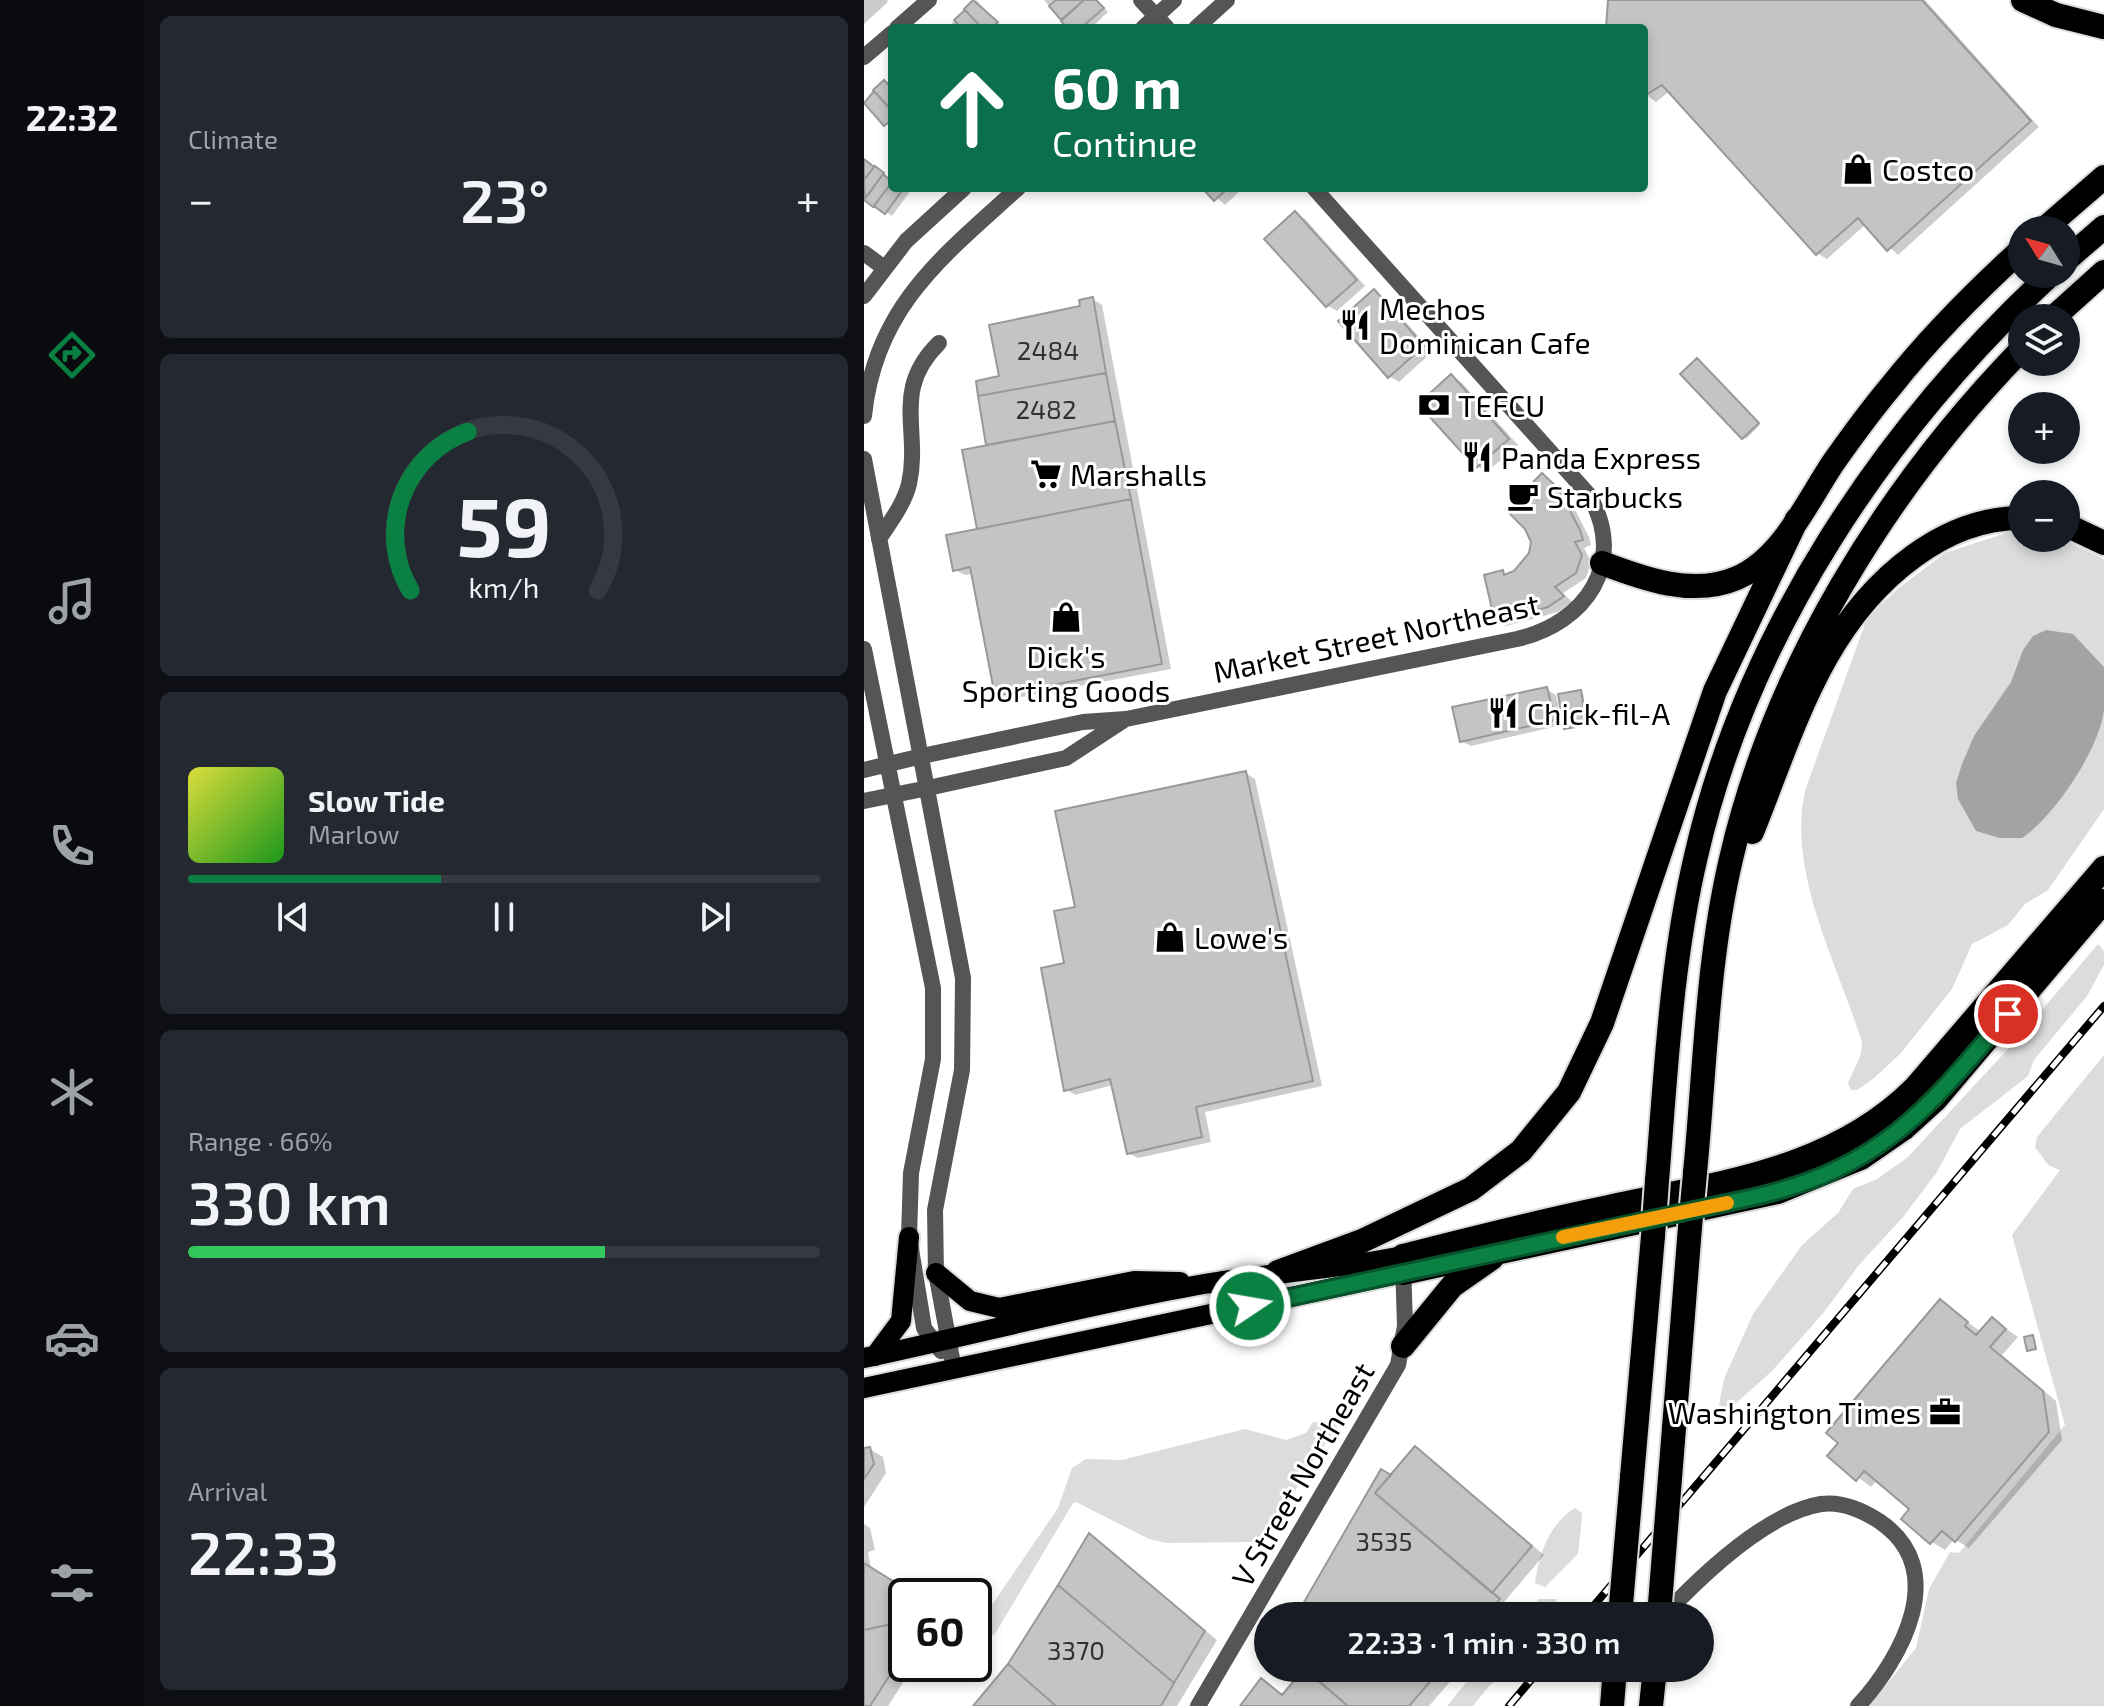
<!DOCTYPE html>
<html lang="en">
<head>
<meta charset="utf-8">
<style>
  body { margin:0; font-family:"Exo 2",sans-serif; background:#242831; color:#f1f3f6; height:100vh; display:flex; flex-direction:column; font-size:30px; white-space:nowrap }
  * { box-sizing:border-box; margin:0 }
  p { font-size:26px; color:#9ea1a6 }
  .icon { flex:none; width:44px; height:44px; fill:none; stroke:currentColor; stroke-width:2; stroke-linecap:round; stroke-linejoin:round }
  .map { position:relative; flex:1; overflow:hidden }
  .side { display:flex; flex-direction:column; gap:16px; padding:16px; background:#0d0f14; width:720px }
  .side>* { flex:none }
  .top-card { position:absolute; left:24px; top:24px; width:760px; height:168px; border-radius:8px; box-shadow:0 4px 12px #0003; background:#0b6e4f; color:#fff; overflow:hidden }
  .needle { width:52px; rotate:307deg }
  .buttons { position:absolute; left:1144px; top:216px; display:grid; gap:16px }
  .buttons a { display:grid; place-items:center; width:72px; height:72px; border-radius:50%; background:#171b24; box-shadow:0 4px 12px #0003; font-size:40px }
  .speed { position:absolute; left:24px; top:1578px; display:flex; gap:16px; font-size:40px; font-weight:700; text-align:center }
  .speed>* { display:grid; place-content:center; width:104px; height:104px; border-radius:50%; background:#171b24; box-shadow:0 4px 12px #0003; line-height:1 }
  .speed .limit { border:4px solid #111; border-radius:12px; background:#fff; color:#111 }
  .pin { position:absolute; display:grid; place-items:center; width:68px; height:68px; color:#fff; margin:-34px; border:4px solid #fff; border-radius:50%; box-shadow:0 2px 8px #0007 }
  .me { position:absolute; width:88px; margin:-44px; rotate:78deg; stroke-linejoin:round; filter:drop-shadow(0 0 6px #0008) }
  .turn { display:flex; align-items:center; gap:28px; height:168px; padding:0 32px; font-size:36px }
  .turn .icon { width:104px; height:104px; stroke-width:2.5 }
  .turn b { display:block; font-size:56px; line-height:68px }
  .big { font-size:60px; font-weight:600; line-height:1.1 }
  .side .card { flex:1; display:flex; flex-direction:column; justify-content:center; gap:12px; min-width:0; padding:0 28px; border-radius:12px; background:#242831 }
  .side .dial { align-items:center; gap:0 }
  .dial svg { height:208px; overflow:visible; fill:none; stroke:#363941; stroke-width:7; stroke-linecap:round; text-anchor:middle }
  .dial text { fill:#f1f3f6; stroke:none }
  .song { display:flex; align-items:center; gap:24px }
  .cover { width:96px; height:96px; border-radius:12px; background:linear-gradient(135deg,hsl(60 70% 55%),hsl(120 70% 35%)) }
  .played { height:8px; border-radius:4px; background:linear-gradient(90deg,#0b8043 40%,#363941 40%) }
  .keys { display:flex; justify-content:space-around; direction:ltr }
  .heat { display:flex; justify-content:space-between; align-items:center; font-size:44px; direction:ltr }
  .charge { height:12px; border-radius:6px; background:linear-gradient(90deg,#34c759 66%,#363941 0) }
  .trip { position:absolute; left:390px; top:1602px; width:460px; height:80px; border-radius:40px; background:#171b24; box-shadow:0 4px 12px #0003; font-weight:600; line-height:80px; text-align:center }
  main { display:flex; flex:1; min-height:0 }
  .dock { display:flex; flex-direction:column; width:144px; justify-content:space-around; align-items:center; background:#090b0e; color:#9ea1a6 }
  .dock .icon { width:56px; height:56px }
  .dock .selected { color:#0b8043 }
  .dock b { font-size:36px; color:#f1f3f6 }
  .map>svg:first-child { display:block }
  .green { fill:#dcdcdc }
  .water { fill:#a3a3a3 }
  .shadow { fill:#0003 }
  .building { fill:#c4c4c4; stroke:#999; stroke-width:2 }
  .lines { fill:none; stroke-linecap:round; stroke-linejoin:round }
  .primary-casing { stroke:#dbdbdb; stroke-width:24 }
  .motorway-casing { stroke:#dbdbdb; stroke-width:28 }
  .minor { stroke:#555; stroke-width:16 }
  .tertiary { stroke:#555; stroke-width:16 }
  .primary { stroke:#000; stroke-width:20 }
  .motorway { stroke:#000; stroke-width:24 }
  .rail-casing { stroke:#000; stroke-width:8 }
  .rail { stroke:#fff; stroke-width:5; stroke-dasharray:15; stroke-linecap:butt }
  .motorway-bridge-casing { stroke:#dbdbdb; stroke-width:28; stroke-linecap:butt }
  .motorway-bridge { stroke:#000; stroke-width:24 }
  .route-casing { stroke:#07532c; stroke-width:20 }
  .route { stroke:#0b8043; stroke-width:14 }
  .slow { stroke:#f59e0b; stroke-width:14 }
  .labels { text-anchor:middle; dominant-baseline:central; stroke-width:6; stroke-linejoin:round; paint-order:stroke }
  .number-label { font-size:26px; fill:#313131 }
  .poi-label { font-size:30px; fill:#000; stroke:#fff; text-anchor:start }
  .street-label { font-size:30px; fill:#000; stroke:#fff }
</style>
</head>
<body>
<main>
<nav class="dock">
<b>22:32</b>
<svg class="icon selected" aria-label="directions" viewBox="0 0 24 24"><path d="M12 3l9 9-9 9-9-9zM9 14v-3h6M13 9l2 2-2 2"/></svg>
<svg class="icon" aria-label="music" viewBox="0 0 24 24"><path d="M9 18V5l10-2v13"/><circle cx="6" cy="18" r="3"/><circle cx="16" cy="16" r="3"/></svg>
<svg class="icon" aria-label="phone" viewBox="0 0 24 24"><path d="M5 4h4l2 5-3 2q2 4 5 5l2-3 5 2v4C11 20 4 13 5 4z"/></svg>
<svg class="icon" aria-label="climate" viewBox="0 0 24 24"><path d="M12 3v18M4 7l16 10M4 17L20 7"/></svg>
<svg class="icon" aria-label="car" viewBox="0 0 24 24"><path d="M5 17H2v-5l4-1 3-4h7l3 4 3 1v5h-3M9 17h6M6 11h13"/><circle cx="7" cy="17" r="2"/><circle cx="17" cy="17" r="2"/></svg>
<svg class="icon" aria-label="filters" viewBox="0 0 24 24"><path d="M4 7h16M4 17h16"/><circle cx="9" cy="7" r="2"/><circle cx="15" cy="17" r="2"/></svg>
</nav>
<section class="side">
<div class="card"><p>Climate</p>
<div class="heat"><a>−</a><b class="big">23°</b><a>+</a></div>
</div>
<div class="card dial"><svg viewBox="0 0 100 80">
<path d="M14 69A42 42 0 1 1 86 69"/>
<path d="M14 69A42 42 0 0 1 36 8" stroke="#0b8043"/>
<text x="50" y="56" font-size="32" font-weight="700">59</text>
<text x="50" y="72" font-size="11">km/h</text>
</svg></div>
<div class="card">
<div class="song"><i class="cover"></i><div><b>Slow Tide</b><p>Marlow</p></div></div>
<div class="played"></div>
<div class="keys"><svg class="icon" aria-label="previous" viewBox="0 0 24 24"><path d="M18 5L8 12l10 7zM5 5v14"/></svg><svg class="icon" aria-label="pause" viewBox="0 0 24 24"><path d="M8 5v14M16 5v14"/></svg><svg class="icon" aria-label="next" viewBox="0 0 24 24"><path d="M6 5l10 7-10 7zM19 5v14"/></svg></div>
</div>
<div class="card"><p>Range · 66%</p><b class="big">330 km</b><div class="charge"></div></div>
<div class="card"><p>Arrival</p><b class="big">22:33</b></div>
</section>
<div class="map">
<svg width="1240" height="1706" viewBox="0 0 1240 1706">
  <rect width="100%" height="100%" fill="#fff"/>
  <path class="green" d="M1151,530L1158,531V538H1196L1240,559V809L1184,890L1161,904L1144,925L1108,944L1088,989L1037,1053L1009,1079L993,1090H987L984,1083L997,1054L998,1042C974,965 921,868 942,788L1003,618L1036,587L1081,553Z
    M1234,944L1240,951V965L1223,996L1170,1060L1164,1076L1096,1129L1073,1172L1039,1217L995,1265L960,1312L908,1371L871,1404L859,1409L855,1405L860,1379L889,1314L938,1245L974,1213L989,1189L1013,1179L1044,1157L1156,1036Z
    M1240,1055V1706H1005L1052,1648L1065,1589L1086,1552L1095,1553L1201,1425L1148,1235L1196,1170L1184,1165L1171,1147L1173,1137Z
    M473,1413L478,1417L475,1424L437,1478L424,1509L409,1528L388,1542L303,1543L285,1539L212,1502L209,1503L131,1634L119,1639L114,1630L119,1618L194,1508L208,1468L222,1459L258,1460L381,1429L422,1440L442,1433L449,1422H465Z
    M711,1508L718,1513V1518L714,1554L681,1587L671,1583C675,1554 685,1524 711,1508Z
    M675,1599H693L687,1616H659Z
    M614,1668H648L625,1686L609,1706H583Z"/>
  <path class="water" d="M1182,630L1209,634L1240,667C1240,681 1240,696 1240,710C1236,748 1190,817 1158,838H1136L1112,831L1094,799L1092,783L1098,764L1110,736L1147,682L1159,650L1169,636Z"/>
  <path class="shadow" d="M0,0H23L24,2L0,24Z
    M112,0L138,27L83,28Z
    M180,0H233L244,12L227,28H205Z
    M746,0H1061L1175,127L1034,255L1002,224L963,259L953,253L806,91L792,102L780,93V28H744Z
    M28,77V127L27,128L1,102Z
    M0,160L28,180V188H39L45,193L28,216L0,197Z
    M341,188H379L361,205Z
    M431,213L441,219L501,286L473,311L464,306L403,239Z
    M510,292L520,297L568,352L535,382L525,376Z
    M229,299L238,305L307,669L142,700L132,695L109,574L101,575L91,570L115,531L124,447L114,383L137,378Z
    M835,362L896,425L882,439L819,374Z
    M587,377L597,382L654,445L623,472L614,467L557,404Z
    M678,475L704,496L725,537L727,545L720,548L727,562L722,578L699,593L708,602L694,612L642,626L633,621L639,573L644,576L651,573L667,554Z
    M682,689L692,695L695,708L719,693L724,726L705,729L702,724L607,746L597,741Z
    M381,773L391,779L458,1086L341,1112L347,1142L274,1158L264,1153L249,1085L211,1095L202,1089V965L213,909Z
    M1077,1302L1117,1332L1128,1319L1154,1337L1138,1355L1192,1401L1198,1440L1105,1548L1090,1539L1081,1550L1068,1542L1048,1509L1013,1480L1007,1487L966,1456Z
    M6,1449L19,1457L22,1473L0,1507V1450Z
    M552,1449L680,1555L640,1602L648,1608L642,1616H435L527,1477Z
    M0,1524L6,1528L11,1550L4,1552L7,1569L50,1596H42V1664H51L24,1706H0Z
    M226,1536L353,1640L313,1706H111L145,1666Z
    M443,1668H598L565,1706H378L398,1681L420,1696Z"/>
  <path class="building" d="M109,0L134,22L127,28H118L100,9Z
    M192,0H220L197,20L185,6Z
    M220,0H232L240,8L217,28H203L197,21Z
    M744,0H1058L1167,121L1023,251L994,218L952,255L798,85L780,96V28H742Z
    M101,10L118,28H97L90,20Z
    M20,80L28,89V111L9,90Z
    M10,91L28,111V119L20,126L0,103Z
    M0,159L10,167L0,180Z
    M11,166L20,173L1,199L0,180Z
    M19,174L28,182L9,207L0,200Z
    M28,182V188H40L21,214L10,206Z
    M338,188H364L350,201Z
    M431,211L493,280L462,307L400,239Z
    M510,289L560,346L524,378L474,321Z
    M229,297L242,373L114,396L112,381L135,376L125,325L216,306L215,300Z
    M833,358L895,423L878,439L816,374Z
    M242,373L251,421L122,445L114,396Z
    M587,374L645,439L612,468L554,404Z
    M251,421L267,499L113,529L98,450Z
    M678,473L694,488L716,530L719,540L711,542L718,555L712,573L691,587L700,596L684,607L631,622L620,575L639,570L640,575L650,571L665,553L667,542L661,529L642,510Z
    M267,499L298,664L131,696L106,567L89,571L82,535Z
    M683,687L691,720L596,742L588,707Z
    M717,690L723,725L700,729L694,694Z
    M382,771L449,1081L332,1107L338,1137L263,1154L246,1079L200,1091L177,968L200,963L190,911L211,907L191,811Z
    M1076,1299L1104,1322L1101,1326L1112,1335L1128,1317L1142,1329L1126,1347L1179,1391L1185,1432L1091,1542L1078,1531L1066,1544L1037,1519L1045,1509L1000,1471L992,1481L963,1456L974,1443L962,1433Z
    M1169,1335L1172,1349L1163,1351L1160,1337Z
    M551,1446L668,1546L628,1593L511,1493Z
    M6,1447L10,1464L0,1479V1448Z
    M517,1469L527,1475L511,1493L636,1599L622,1616H432Z
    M225,1533L341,1631L310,1683L194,1585Z
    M0,1563L53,1596H42V1621L0,1630Z
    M194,1585L310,1683L297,1706H192L144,1664Z
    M42,1621V1650L6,1706H0V1630Z
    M144,1664L192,1706H109Z
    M440,1668H578L545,1706H484Z
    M440,1669L484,1706H376L397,1678L418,1695Z"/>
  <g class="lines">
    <defs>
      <path id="primary" d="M72,1273L106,1301L135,1308L270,1281L316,1282
        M11,1356L37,1321L45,1237
        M0,1358C113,1334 226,1304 340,1284C406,1273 473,1269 539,1256
        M0,1388L539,1273"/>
      <path id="motorway" d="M1159,0L1192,15L1240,27
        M1179,230L1240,177
        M1202,260L1240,227
        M1189,318L1240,272
        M1202,525L1240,543
        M738,563C780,579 829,597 873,578C918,559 943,502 969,463C988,436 1007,410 1028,385C1067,336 1112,291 1158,249
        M888,832C929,731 957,623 1050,556C1083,532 1117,518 1158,518
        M831,1173C841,1069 843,961 867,859C911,668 1022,489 1158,349
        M793,1181C802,1072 807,962 832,856C883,632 1021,428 1187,274
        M539,1256C606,1239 672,1222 740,1208C851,1183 967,1172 1051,1088L1240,868
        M414,1272L498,1241L607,1189L657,1151L705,1092L738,1023L851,691L933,519
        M539,1273L914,1192L997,1158L1039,1129L1072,1099L1240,901
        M539,1346L588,1286L628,1258
        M810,1428L826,1227
        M768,1477L789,1236
        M787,1706L791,1668"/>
    </defs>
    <use href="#primary" class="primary-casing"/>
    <use href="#motorway" class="motorway-casing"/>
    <path class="minor" d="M277,0L303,28
      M33,28L65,0
      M0,57L28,33
      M0,253L19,267
      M58,756L219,722L262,719L653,639C722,623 764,563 725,495L450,188
      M64,788L202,758L260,720
      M799,1616C836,1577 902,1513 957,1504C977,1501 998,1510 1015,1521C1087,1569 1038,1658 994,1706"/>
    <path class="tertiary" d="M279,28L310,0
      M332,28L363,0
      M0,296L42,241L100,188
      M0,416C11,307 79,256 154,188
      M0,459L99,978L98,1070L71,1210L72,1273L90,1369
      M15,539C26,522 40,504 45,484C57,430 27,390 75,343
      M0,649L69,988V1059L47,1173L45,1237L60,1328L77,1351
      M0,770L58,756
      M0,801L64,788
      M334,1706L534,1365L541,1326L539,1263"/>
    <use href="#primary" class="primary"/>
    <use href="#motorway" class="motorway"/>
    <defs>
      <path id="rail" d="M721,1616L1240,1006
        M645,1706L677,1668"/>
    </defs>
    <use href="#rail" class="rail-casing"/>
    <use href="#rail" class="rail"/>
    <defs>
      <path id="motorway-bridge" d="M826,1227L831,1173
        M789,1236L793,1181
        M756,1616L768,1477
        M795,1616L810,1428
        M748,1706L751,1668"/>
    </defs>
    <use href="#motorway-bridge" class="motorway-bridge-casing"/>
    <use href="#motorway-bridge" class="motorway-bridge"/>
  </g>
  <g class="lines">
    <defs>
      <path id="route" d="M386,1306L890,1197C1017,1168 1064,1109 1144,1014"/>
    </defs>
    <use href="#route" class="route-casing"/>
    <use href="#route" class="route"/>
    <path class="slow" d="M699,1237L863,1203"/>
  </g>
  <defs>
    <symbol id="shop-bare" viewBox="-9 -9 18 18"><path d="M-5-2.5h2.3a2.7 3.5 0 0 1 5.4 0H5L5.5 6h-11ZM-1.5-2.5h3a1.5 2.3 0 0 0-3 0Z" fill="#000" stroke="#fff" stroke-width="2.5" paint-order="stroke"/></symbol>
    <symbol id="restaurant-bare" viewBox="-9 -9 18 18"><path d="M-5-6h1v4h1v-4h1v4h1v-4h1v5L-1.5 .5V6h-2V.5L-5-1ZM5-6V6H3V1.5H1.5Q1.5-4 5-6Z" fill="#000" stroke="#fff" stroke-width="2.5" paint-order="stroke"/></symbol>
    <symbol id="bank-bare" viewBox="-9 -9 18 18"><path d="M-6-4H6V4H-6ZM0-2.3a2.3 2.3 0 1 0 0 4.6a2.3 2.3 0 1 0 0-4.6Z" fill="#000" stroke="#fff" stroke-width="2.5" paint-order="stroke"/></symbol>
    <symbol id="supermarket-bare" viewBox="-9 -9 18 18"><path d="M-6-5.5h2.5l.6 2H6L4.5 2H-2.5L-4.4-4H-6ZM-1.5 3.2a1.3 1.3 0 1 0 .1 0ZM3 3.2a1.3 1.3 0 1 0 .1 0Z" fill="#000" stroke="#fff" stroke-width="2.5" paint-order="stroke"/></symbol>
    <symbol id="cafe-bare" viewBox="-9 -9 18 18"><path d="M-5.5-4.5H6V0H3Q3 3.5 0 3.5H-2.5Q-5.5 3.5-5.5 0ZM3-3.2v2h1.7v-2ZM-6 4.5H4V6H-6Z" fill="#000" stroke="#fff" stroke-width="2.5" paint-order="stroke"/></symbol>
    <symbol id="office-bare" viewBox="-9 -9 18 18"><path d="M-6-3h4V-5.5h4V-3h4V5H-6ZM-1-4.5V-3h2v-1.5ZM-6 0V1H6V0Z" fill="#000" stroke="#fff" stroke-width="2.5" paint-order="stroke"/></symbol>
  </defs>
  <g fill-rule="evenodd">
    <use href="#shop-bare" x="972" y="147" width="44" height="44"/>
    <use href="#restaurant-bare" x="469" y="303" width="44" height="44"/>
    <use href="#bank-bare" x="548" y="383" width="44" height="44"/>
    <use href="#restaurant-bare" x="591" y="435" width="44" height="44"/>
    <use href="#supermarket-bare" x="160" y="452" width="44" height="44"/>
    <use href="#cafe-bare" x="637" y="474" width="44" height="44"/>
    <use href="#shop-bare" x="180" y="595" width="44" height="44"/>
    <use href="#restaurant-bare" x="617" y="691" width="44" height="44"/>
    <use href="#shop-bare" x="284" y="915" width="44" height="44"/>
    <use href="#office-bare" x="1059" y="1390" width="44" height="44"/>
  </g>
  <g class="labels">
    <g class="number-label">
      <text x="184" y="349">2484</text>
      <text x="182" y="408">2482</text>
      <text x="520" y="1540">3535</text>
      <text x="212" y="1649">3370</text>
    </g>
    <g class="poi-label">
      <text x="1018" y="169">Costco</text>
      <text x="515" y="308">Mechos<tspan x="515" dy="34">Dominican Cafe</tspan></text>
      <text x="594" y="405">TEFCU</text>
      <text x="637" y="457">Panda Express</text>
      <text x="206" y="474">Marshalls</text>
      <text x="683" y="496">Starbucks</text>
      <text x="202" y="656" text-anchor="middle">Dick's<tspan x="202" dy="34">Sporting Goods</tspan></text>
      <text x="663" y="713">Chick-fil-A</text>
      <text x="330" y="937">Lowe's</text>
      <text x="1057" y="1412" text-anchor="end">Washington Times</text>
    </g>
    <g class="street-label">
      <text transform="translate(512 637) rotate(-12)">Market Street Northeast</text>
      <text transform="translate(438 1474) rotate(-60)">V Street Northeast</text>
    </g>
  </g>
</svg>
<div class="buttons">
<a><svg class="needle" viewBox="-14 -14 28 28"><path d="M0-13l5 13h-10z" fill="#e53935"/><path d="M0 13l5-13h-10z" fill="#9ea1a6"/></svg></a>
<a><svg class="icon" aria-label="layers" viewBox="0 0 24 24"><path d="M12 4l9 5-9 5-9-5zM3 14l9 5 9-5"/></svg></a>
<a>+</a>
<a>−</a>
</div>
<div class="speed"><div class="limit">60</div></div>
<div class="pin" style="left:1144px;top:1014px;background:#d93025"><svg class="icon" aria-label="arrive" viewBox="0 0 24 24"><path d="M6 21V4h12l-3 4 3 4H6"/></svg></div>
<svg class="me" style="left:386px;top:1306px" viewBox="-20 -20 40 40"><circle r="17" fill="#0b8043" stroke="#fff" stroke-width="3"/><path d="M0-11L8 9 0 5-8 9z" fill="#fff"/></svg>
<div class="trip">22:33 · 1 min · 330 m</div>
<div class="top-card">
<div class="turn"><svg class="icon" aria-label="ahead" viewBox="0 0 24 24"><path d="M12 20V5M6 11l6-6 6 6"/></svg><div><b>60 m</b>Continue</div></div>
</div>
</div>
</main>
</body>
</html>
